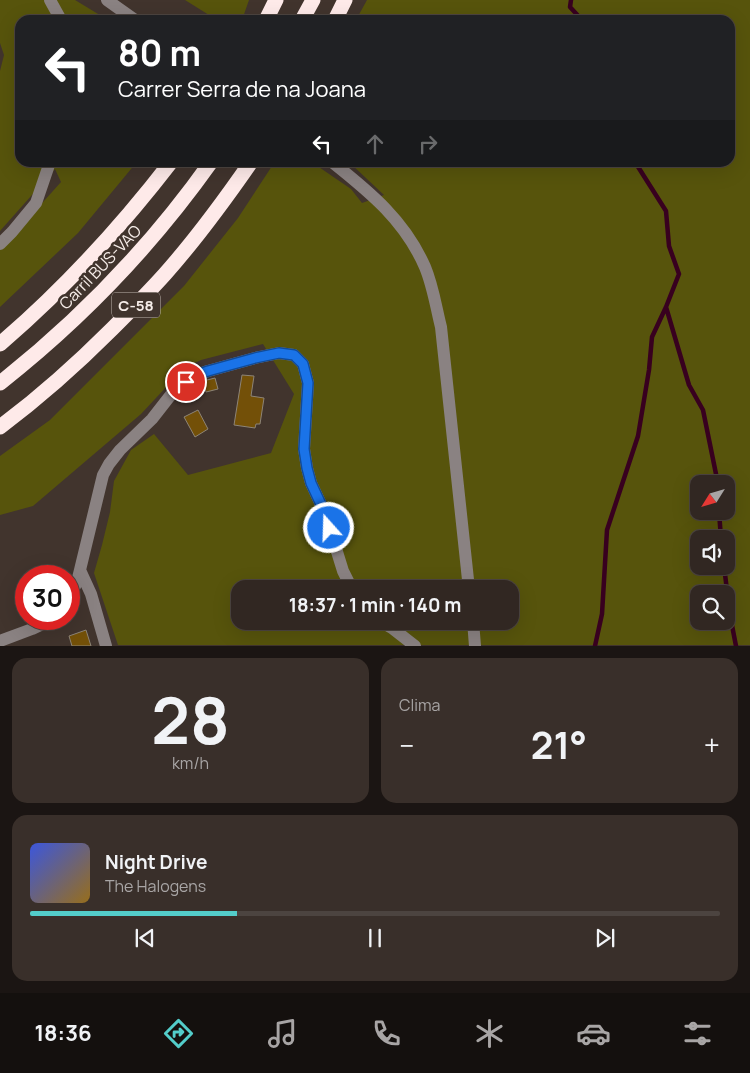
<!DOCTYPE html>
<html lang="es">
<head>
<meta charset="utf-8">
<style>
  body { margin:0; font-family:Manrope,sans-serif; background:#392f2a; color:#f1f3f6; height:100vh; display:flex; flex-direction:column; font-size:19px; white-space:nowrap }
  * { box-sizing:border-box; margin:0 }
  p { font-size:16px; color:#a8a5a5 }
  .icon { flex:none; width:28px; height:28px; fill:none; stroke:currentColor; stroke-width:2; stroke-linecap:round; stroke-linejoin:round }
  .map { position:relative; height:646px; overflow:hidden }
  .drawer { display:flex; flex-direction:column; gap:12px; padding:12px; background:#1b1513; flex:1 }
  .drawer>* { flex:none }
  .guide { position:absolute; left:15px; top:15px; width:720px; height:152px; border-radius:15px; box-shadow:0 5px 20px #0002,0 0 0 1px #4c4440; background:#202124; color:#fff; overflow:hidden }
  .needle { width:32px; rotate:233deg }
  .fabs { position:absolute; left:690px; top:475px; display:grid; gap:10px }
  .fabs a { display:grid; place-items:center; width:45px; height:45px; border-radius:10px; background:#312722; box-shadow:0 5px 20px #0002,0 0 0 1px #4c4440; font-size:25px }
  .speed { position:absolute; left:15px; top:565px; display:flex; gap:10px; font-size:25px; font-weight:700; text-align:center }
  .speed>* { display:grid; place-content:center; width:65px; height:65px; border-radius:50%; background:#312722; box-shadow:0 5px 20px #0002,0 0 0 1px #4c4440; line-height:1 }
  .speed .limit { border:8px solid #d22; background:#fff; color:#111 }
  .pin { position:absolute; display:grid; place-items:center; width:42px; height:42px; color:#fff; margin:-21px; border:2px solid #fff; border-radius:50%; box-shadow:0 1px 5px #0007 }
  .me { position:absolute; width:55px; margin:-28px; rotate:340deg; stroke-linejoin:round; filter:drop-shadow(0 0 4px #0008) }
  .turn { display:flex; align-items:center; gap:18px; height:105px; padding:0 20px; font-size:22px }
  .turn .icon { width:65px; height:65px; stroke-width:2.5 }
  .turn b { display:block; font-size:35px; line-height:42px }
  .lanes { display:flex; align-items:center; height:48px; padding:0 20px; background:#0003; justify-content:center; gap:25px; direction:ltr }
  .lanes .off { opacity:.35 }
  .big { font-size:38px; font-weight:700; line-height:1.1 }
  .drawer .tile { flex:1; display:flex; flex-direction:column; justify-content:center; gap:8px; min-width:0; padding:0 18px; border-radius:15px; background:#392f2a }
  .drawer .dial { align-items:center; gap:0 }
  .dial b { font-size:65px; line-height:1 }
  .song { display:flex; align-items:center; gap:15px }
  .cover { width:60px; height:60px; border-radius:8px; background:linear-gradient(135deg,hsl(230 70% 55%),hsl(40 70% 35%)) }
  .played { height:5px; border-radius:2px; background:linear-gradient(90deg,#53cdca 30%,#4c4440 30%) }
  .keys { display:flex; justify-content:space-around; direction:ltr }
  .heat { display:flex; justify-content:space-between; align-items:center; font-size:28px; direction:ltr }
  .drawer .tiles { flex:1; display:grid; gap:12px; grid-template-columns:1fr 1fr }
  .tile:last-child { grid-column:span 2 }
  .trip { position:absolute; left:231px; top:580px; width:288px; height:50px; border-radius:15px; background:#312722; box-shadow:0 5px 20px #0002,0 0 0 1px #4c4440; font-weight:700; line-height:50px; text-align:center }
  .tab-bar { display:flex; height:80px; justify-content:space-around; align-items:center; background:#14100e; color:#a8a5a5 }
  .tab-bar .icon { width:35px; height:35px }
  .tab-bar .on { color:#53cdca }
  .tab-bar b { font-size:22px; color:#f1f3f6 }
  .map>svg:first-child { display:block }
  .green { fill:#57540c; fill-rule:evenodd }
  .lines { fill:none; stroke-linecap:round; stroke-linejoin:round }
  .stream { stroke:#38001f; stroke-width:4.5 }
  .building { fill:#735008; stroke:#8d8477 }
  .minor { stroke:#8a8282; stroke-width:12 }
  .highway { stroke:#feeae9; stroke-width:15 }
  .route-casing { stroke:#114b97; stroke-width:12 }
  .route { stroke:#1a73e8; stroke-width:9 }
  .labels { text-anchor:middle; dominant-baseline:central; stroke-width:5; stroke-linejoin:round; paint-order:stroke }
  .shield { fill:#41342d; stroke:#c0b6b1; stroke-width:1 }
  .shield-label { font-size:15px; font-weight:bold; fill:#f6ede9 }
  .street-label { font-size:16px; fill:#f6ede9; stroke:#41342d }
</style>
</head>
<body>
<div class="map">
<svg width="750" height="646" viewBox="0 0 750 646">
  <rect width="100%" height="100%" fill="#41342d"/>
  <path class="green" d="M0,0H75L108,20H20V162L136,163L78,233L0,307V250L61,182L55,169L0,231V71L4,55L0,43Z
    M185,0H249L242,20H217Z
    M367,0H750V645H118L94,573L102,545L110,512L114,481L131,450L154,434L188,475L271,453L294,394L263,344L201,360L184,368L141,414L33,506L0,515V456L50,420L184,286L238,218L274,163H313L351,189L362,203L384,195L350,163L730,162V20H356ZM699,484H726V511H699ZM699,539H726V566H699ZM240,589H510V621H240ZM699,594H726V621H699Z"/>
  <g class="lines">
    <path class="stream" d="M571,0L570,7L582,20
      M635,162L666,211L669,246L679,274L666,307L689,385L703,410L716,474V484
      M719,511L721,539
      M724,566L730,615L736,646
      M595,646L602,614L607,530L638,436L649,370L652,337L666,307"/>
  </g>
  <path class="building" d="M242,375L254,376L251,396L264,398L260,424H256L255,428L234,425Z
    M215,378L218,389L206,392L203,381Z
    M198,410L208,429L195,437L184,417Z
    M86,630L91,646H72L69,636Z"/>
  <g class="lines">
    <path class="minor" d="M50,0L61,20
      M107,0L135,20
      M332,162C371,193 405,221 425,267C433,286 436,307 441,327L469,589
      M0,244L12,232L36,203L50,162
      M80,570L91,594L106,646
      M69,599L77,582L80,570L103,475L109,464L120,450L152,419L177,387L194,376L208,371L255,358L279,353L294,355L303,364L308,383L304,449L307,468L311,483L325,513L343,571L352,589
      M380,621L392,628L415,646
      M473,621L475,646
      M0,641L32,629L53,619"/>
    <path class="highway" d="M266,20L276,0
      M302,20L313,0
      M335,20L345,0
      M0,344C63,290 120,228 171,162
      M0,383C80,320 152,245 211,162
      M0,427C40,397 77,364 112,329C130,311 148,293 165,274C196,239 224,201 251,162"/>
  </g>
  <g class="lines">
    <defs>
      <path id="route" d="M186,382L194,376L208,371L255,358L279,353L294,355L303,364L308,383L304,449L307,468L311,483L325,513L329,528"/>
    </defs>
    <use href="#route" class="route-casing"/>
    <use href="#route" class="route"/>
  </g>
  <g class="labels">
    <rect class="shield" x="112" y="292.5" width="48" height="25" rx="4"/>
    <g class="shield-label">
      <text x="136" y="305">C-58</text>
    </g>
    <g class="street-label">
      <text transform="translate(100 267) rotate(-46)">Carril BUS-VAO</text>
    </g>
  </g>
</svg>
<div class="fabs">
<a><svg class="needle" viewBox="-14 -14 28 28"><path d="M0-13l5 13h-10z" fill="#e53935"/><path d="M0 13l5-13h-10z" fill="#a8a5a5"/></svg></a>
<a><svg class="icon" aria-label="sound" viewBox="0 0 24 24"><path d="M4 9h4l5-4v14l-5-4H4zM17 9q2 3 0 6"/></svg></a>
<a><svg class="icon" aria-label="search" viewBox="0 0 24 24"><circle cx="10" cy="10" r="6"/><path d="M15 15l6 6"/></svg></a>
</div>
<div class="speed"><div class="limit">30</div></div>
<div class="pin" style="left:186px;top:382px;background:#d93025"><svg class="icon" aria-label="arrive" viewBox="0 0 24 24"><path d="M6 21V4h12l-3 4 3 4H6"/></svg></div>
<svg class="me" style="left:329px;top:528px" viewBox="-20 -20 40 40"><circle r="17" fill="#1a73e8" stroke="#fff" stroke-width="3"/><path d="M0-11L8 9 0 5-8 9z" fill="#fff"/></svg>
<div class="trip">18:37 · 1 min · 140 m</div>
<div class="guide">
<div class="turn"><svg class="icon" aria-label="left" viewBox="0 0 24 24"><path d="M17 20v-9H6M10 6l-5 5 5 5"/></svg><div><b>80 m</b>Carrer Serra de na Joana</div></div>
<div class="lanes"><svg class="icon" aria-label="left" viewBox="0 0 24 24"><path d="M17 20v-9H6M10 6l-5 5 5 5"/></svg><svg class="icon off" aria-label="ahead" viewBox="0 0 24 24"><path d="M12 20V5M6 11l6-6 6 6"/></svg><svg class="icon off" aria-label="right" viewBox="0 0 24 24"><path d="M7 20v-9h11M14 6l5 5-5 5"/></svg></div>
</div>
</div>
<section class="drawer">
<div class="tiles">
<div class="tile dial"><b>28</b><p>km/h</p></div>
<div class="tile"><p>Clima</p>
<div class="heat"><a>−</a><b class="big">21°</b><a>+</a></div>
</div>
<div class="tile">
<div class="song"><i class="cover"></i><div><b>Night Drive</b><p>The Halogens</p></div></div>
<div class="played"></div>
<div class="keys"><svg class="icon" aria-label="previous" viewBox="0 0 24 24"><path d="M18 5L8 12l10 7zM5 5v14"/></svg><svg class="icon" aria-label="pause" viewBox="0 0 24 24"><path d="M8 5v14M16 5v14"/></svg><svg class="icon" aria-label="next" viewBox="0 0 24 24"><path d="M6 5l10 7-10 7zM19 5v14"/></svg></div>
</div>
</div>
</section>
<nav class="tab-bar">
<b>18:36</b>
<svg class="icon on" aria-label="directions" viewBox="0 0 24 24"><path d="M12 3l9 9-9 9-9-9zM9 14v-3h6M13 9l2 2-2 2"/></svg>
<svg class="icon" aria-label="music" viewBox="0 0 24 24"><path d="M9 18V5l10-2v13"/><circle cx="6" cy="18" r="3"/><circle cx="16" cy="16" r="3"/></svg>
<svg class="icon" aria-label="phone" viewBox="0 0 24 24"><path d="M5 4h4l2 5-3 2q2 4 5 5l2-3 5 2v4C11 20 4 13 5 4z"/></svg>
<svg class="icon" aria-label="climate" viewBox="0 0 24 24"><path d="M12 3v18M4 7l16 10M4 17L20 7"/></svg>
<svg class="icon" aria-label="car" viewBox="0 0 24 24"><path d="M5 17H2v-5l4-1 3-4h7l3 4 3 1v5h-3M9 17h6M6 11h13"/><circle cx="7" cy="17" r="2"/><circle cx="17" cy="17" r="2"/></svg>
<svg class="icon" aria-label="filters" viewBox="0 0 24 24"><path d="M4 7h16M4 17h16"/><circle cx="9" cy="7" r="2"/><circle cx="15" cy="17" r="2"/></svg>
</nav>
</body>
</html>
